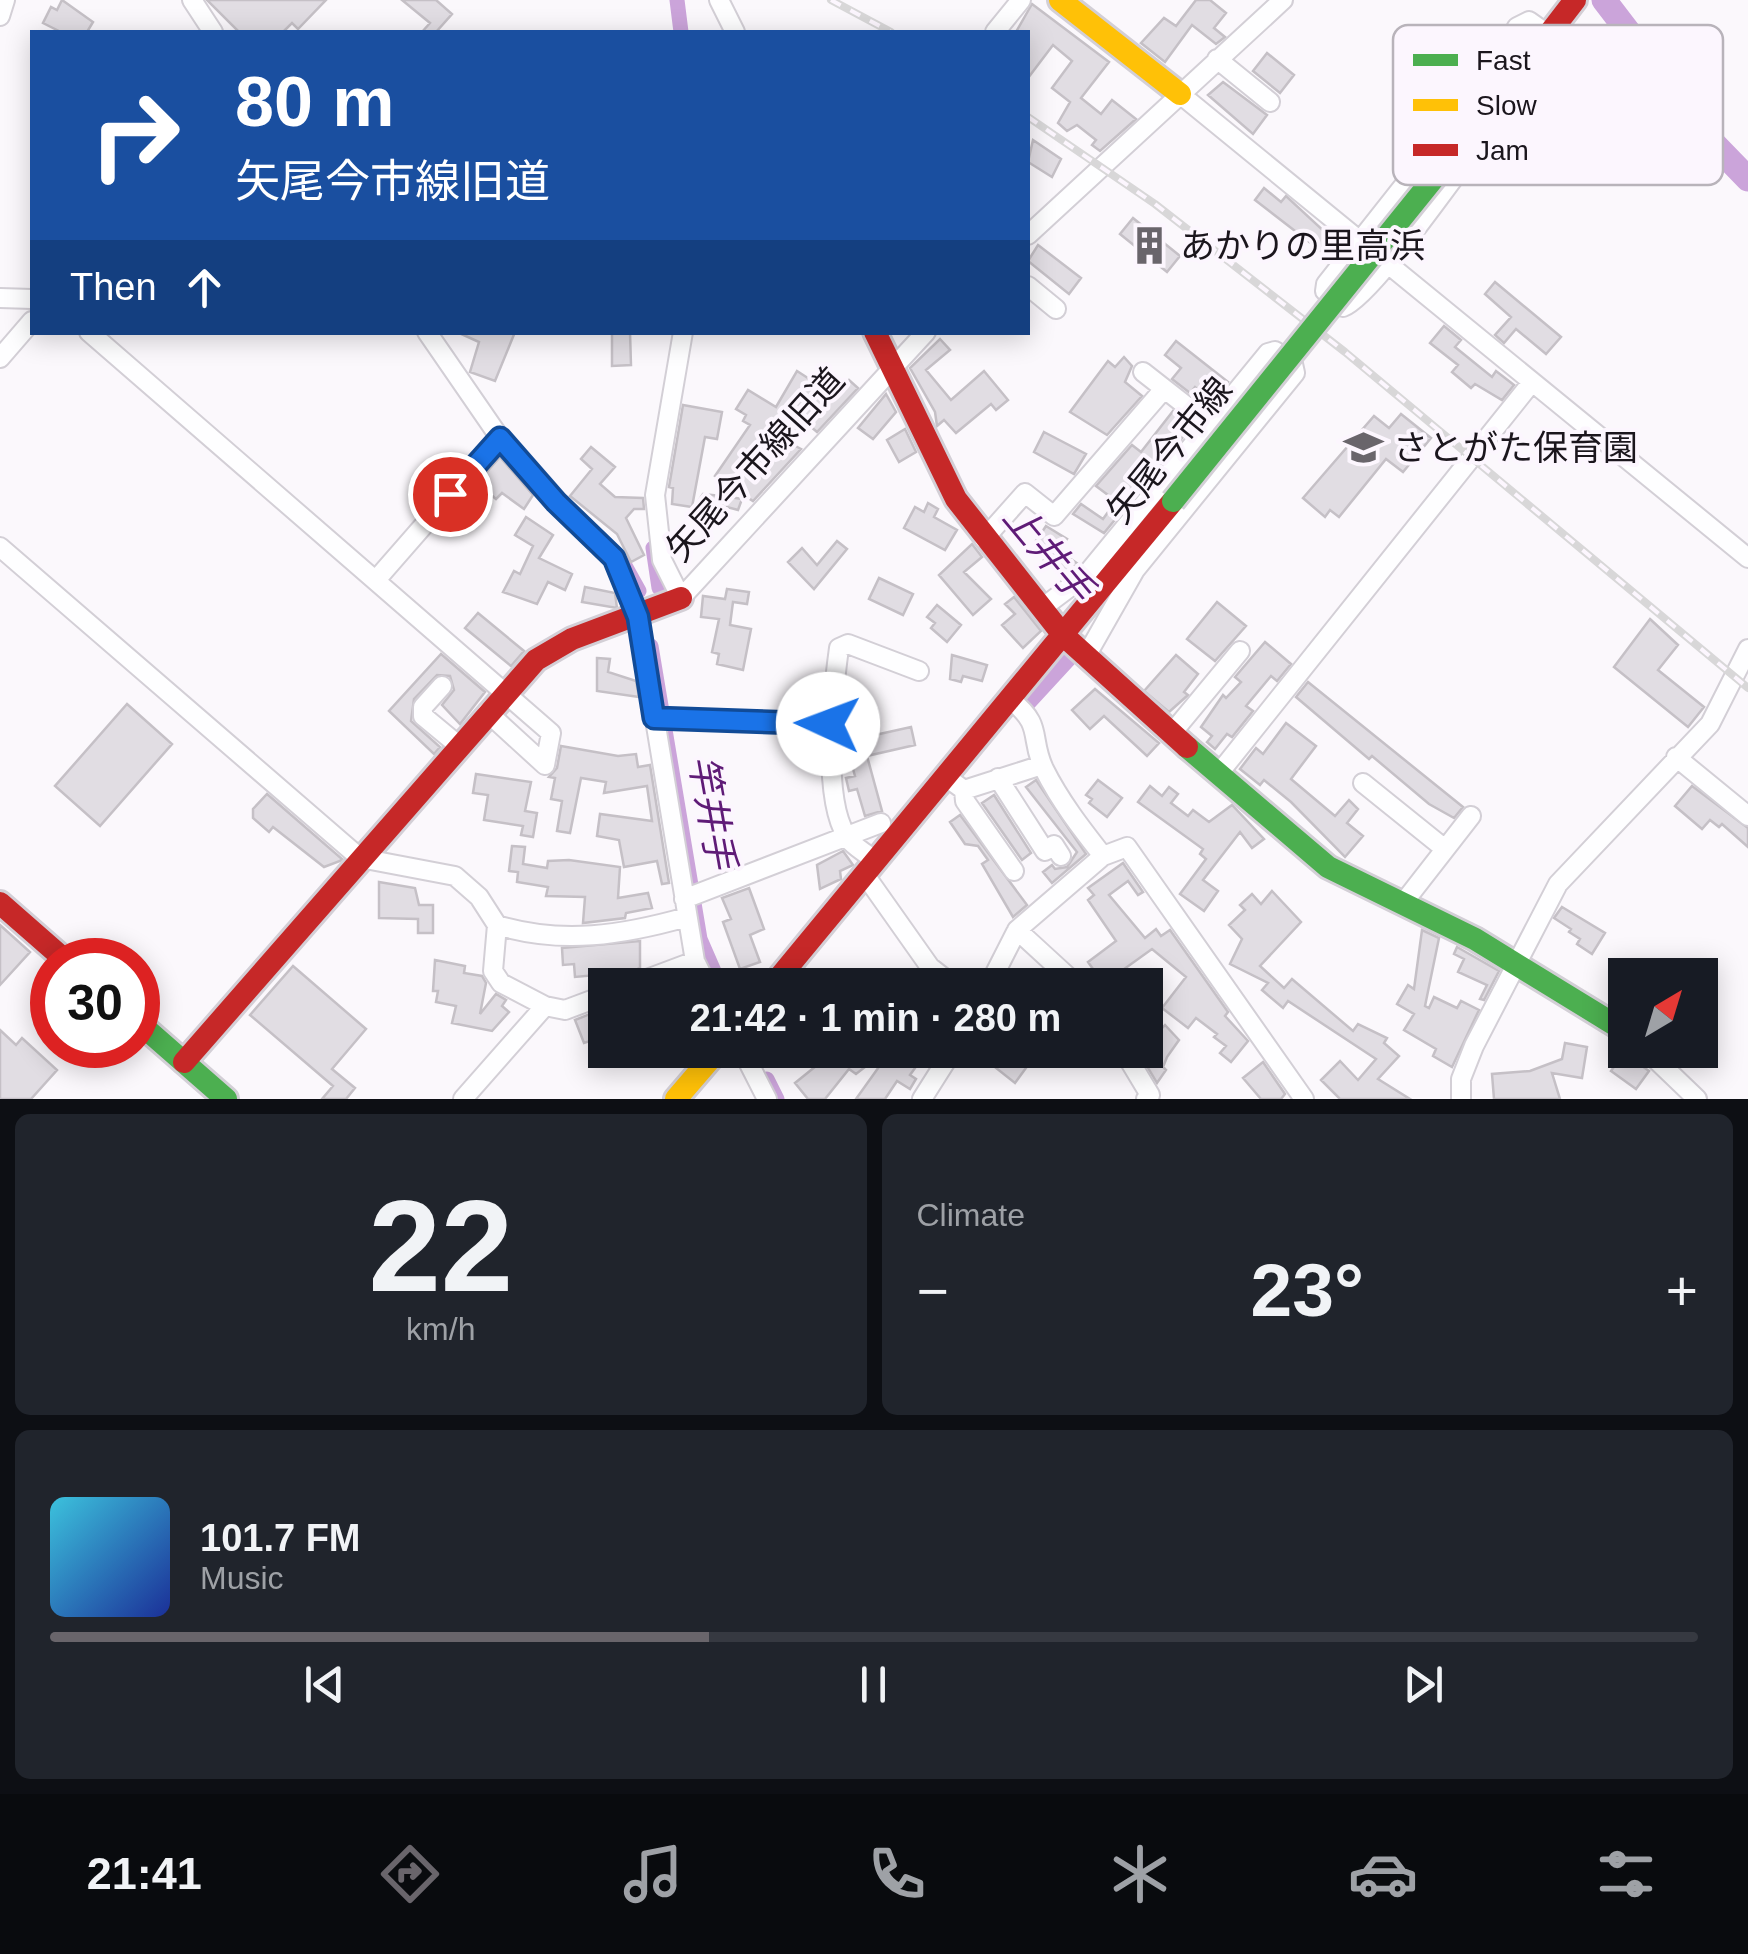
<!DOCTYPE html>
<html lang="en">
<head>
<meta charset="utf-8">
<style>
  body { margin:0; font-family:Helvetica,"Noto Sans JP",sans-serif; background:#20242c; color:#f1f3f6; height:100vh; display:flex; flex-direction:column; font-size:38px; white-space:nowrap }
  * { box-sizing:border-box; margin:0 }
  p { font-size:32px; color:#9ea1a6 }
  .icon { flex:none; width:55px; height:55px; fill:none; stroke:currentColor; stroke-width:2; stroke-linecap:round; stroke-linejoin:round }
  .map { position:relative; height:1099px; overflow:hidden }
  .drawer { display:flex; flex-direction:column; gap:15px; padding:15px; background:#0d0f14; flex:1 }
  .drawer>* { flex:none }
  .guide { position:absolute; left:30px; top:30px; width:1000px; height:305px; border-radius:0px; box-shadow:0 5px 25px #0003; background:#1a4fa0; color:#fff; overflow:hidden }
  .needle { width:65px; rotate:38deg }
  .buttons { position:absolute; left:1608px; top:958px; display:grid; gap:20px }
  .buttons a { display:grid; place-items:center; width:110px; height:110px; border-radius:0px; background:#171b24; box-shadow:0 5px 25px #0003; font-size:50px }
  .speed { position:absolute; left:30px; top:938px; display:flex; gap:20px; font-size:50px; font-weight:700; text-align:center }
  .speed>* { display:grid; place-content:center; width:130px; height:130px; border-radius:50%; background:#171b24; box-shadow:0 5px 25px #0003; line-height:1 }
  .speed .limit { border:15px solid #d22; background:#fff; color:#111 }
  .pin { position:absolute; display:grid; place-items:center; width:85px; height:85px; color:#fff; margin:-42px; border:5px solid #fff; border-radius:50%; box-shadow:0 2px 10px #0007 }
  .me { position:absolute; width:110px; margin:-55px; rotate:272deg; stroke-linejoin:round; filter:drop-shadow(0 0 8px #0008) }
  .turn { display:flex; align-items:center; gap:35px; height:210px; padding:0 40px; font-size:45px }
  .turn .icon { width:130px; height:130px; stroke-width:2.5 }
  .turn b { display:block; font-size:70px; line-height:85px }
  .then { display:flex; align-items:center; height:95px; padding:0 40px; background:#0003; gap:20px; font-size:38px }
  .big { font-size:75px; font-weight:700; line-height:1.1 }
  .drawer .card { flex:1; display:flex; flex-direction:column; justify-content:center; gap:15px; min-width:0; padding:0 35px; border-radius:15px; background:#20242c }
  .drawer .dial { align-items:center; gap:0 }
  .dial b { font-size:130px; line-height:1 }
  .song { display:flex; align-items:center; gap:30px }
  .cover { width:120px; height:120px; border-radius:15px; background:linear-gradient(135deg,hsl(190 70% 55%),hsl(230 70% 35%)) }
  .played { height:10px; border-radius:5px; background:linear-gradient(90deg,#69656b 40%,#363941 40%) }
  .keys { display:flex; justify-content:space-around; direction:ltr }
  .heat { display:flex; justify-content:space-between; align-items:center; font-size:55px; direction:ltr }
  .drawer .tiles { flex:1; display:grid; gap:15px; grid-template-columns:1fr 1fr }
  .card:last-child { grid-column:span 2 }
  .trip { position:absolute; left:588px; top:968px; width:575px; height:100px; border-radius:0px; background:#171b24; box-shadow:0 5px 25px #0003; font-weight:700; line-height:100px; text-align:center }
  .dock { display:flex; height:160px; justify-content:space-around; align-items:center; background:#090b0e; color:#9ea1a6 }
  .dock .icon { width:70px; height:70px }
  .dock .on { color:#69656b }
  .dock b { font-size:45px; color:#f1f3f6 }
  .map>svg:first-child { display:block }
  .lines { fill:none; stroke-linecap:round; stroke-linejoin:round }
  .canal { stroke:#cba4da; stroke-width:15 }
  .river { stroke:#cba4da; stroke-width:25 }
  .building { fill:#e1dde3; stroke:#c5c0c6; stroke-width:2.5 }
  .street-casing { stroke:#d3cfd6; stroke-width:22 }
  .fast-casing { stroke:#d3cfd6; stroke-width:28 }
  .slow-casing { stroke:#d3cfd6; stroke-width:28 }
  .jam-casing { stroke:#d3cfd6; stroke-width:28 }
  .street { stroke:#fefeff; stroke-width:18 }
  .fast { stroke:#4caf50; stroke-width:22 }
  .slow { stroke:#ffc107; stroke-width:22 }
  .jam { stroke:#c62828; stroke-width:22 }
  .rail-casing { stroke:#d8d7d8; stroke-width:8 }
  .rail { stroke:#fcf6fe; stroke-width:4; stroke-dasharray:11; stroke-linecap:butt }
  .fast-bridge-casing { stroke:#d3cfd6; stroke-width:28; stroke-linecap:butt }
  .fast-bridge { stroke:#4caf50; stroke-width:22 }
  .route-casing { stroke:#114b97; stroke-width:25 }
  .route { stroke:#1a73e8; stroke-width:18 }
  .labels { text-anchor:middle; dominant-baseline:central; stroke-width:8; stroke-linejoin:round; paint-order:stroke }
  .poi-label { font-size:35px; fill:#1b161d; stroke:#fcf6fe; text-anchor:start }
  .street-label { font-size:35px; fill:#1b161d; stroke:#fcf6fe }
  .water-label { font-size:38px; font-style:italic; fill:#5f1b77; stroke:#fcf6fe }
  .key { fill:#fcf6fe; stroke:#b8b3ba; stroke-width:2.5 }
  .key-label { font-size:28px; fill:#1b161d }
</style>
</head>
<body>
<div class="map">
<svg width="1748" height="1099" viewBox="0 0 1748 1099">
  <rect width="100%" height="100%" fill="#fbf8fc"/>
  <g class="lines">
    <path class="canal" d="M677,0L681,32
      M653,548L659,588
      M624,564L639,591
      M651,646L700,939L720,985
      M1028,722L1025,707L1083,644
      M767,1079L777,1099"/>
    <path class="river" d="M1604,0L1715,145L1748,179"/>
  </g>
  <path class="building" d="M62,0L93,22L87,32H61L43,23L51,7L57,10Z
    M207,0H326L298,29L292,23L283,32H239Z
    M402,0H436L452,14L436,32H422L430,23Z
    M1196,0H1210L1226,13L1214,28L1225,37L1216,44L1192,25L1165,62L1141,43L1164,18L1176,26Z
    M1032,4L1109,62L1081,98L1101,114L1112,100L1136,119L1100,151L1092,145L1096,140L1077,125L1067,131L1058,123L1070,102L1052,88L1072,61L1053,45L1028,78V32H1016Z
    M1267,53L1294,75L1280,93L1253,71Z
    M1223,82L1267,115L1253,134L1208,95Z
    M1033,140L1061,159L1052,177L1028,162Z
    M1264,188L1281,202L1286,196L1340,246L1330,258L1255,200Z
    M1133,218L1180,256L1167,272L1120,234Z
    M1038,245L1081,278L1069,294L1028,261Z
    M1495,282L1561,337L1546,354L1516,329L1504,343L1495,335L1511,317L1485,294Z
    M1444,326L1461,340L1455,347L1492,377L1496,371L1514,385L1502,400L1475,384L1471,388L1452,372L1458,365L1430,343Z
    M457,332H515L495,381L470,372L479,342Z
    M612,332H630L631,365L612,366Z
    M940,339L950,350L926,370L951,400L984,371L1008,400L996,410L991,404L956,433L944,420L937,426L935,412L910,368Z
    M1176,341L1228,382L1212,402L1195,387L1190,393L1172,379L1181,368L1165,355Z
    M1124,357L1132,366L1125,382L1142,396L1107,435L1070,412L1108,361L1115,367Z
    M797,371L834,395L849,380L858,388L817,432L803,420L790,443L801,449L753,501L715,476L750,425L743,421L746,415L736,409L748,390L776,407Z
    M886,394L896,412L873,439L858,428Z
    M683,405L722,412L717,439L705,437L692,507L672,504L673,488L669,487Z
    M1173,411L1192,426L1104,533L1073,514L1081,504L1103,519L1116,501L1096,486L1132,445L1141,452Z
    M1401,414L1431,438L1403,472L1386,459L1339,517L1330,510L1325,517L1303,498L1374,416L1389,428Z
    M905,429L916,452L899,462L887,440Z
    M1044,432L1086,454L1074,474L1034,452Z
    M591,447L615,467L600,484L615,497L643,498L644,509H634L626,518L644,555L631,562L617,534L570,496L592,469L581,459Z
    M500,457L533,495L524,509L502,493L496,499L477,483Z
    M703,494L730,497L742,499L738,510L727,507L724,518L714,514L708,531L698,527L700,508L694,507Z
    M928,503L938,509L934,517L957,530L945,550L904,528L915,507L924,512Z
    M526,517L553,535L539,558L572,574L565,590L548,582L537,604L503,592L514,571L520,574L533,546L515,535Z
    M1046,526L1067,539L1059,551L1078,564L1067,574L1044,560L1049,554L1034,544Z
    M837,541L847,549L814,589L788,562L802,548L817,565Z
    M972,544L982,557L964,572L991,599L973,615L939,575Z
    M879,578L913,594L903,615L869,599Z
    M585,587L615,593L617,608L582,602Z
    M727,589L749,592L747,604L733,602L730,625L751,629L743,670L717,664L719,654L712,652L719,619L701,617L703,596L725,599Z
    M1014,597L1041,631L1023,648L1002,625L1015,614L1005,604Z
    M1217,602L1246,626L1215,661L1187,639Z
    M937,605L961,625L947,642L931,628L935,623L927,617Z
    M478,613L524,651L511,666L465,628Z
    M1650,619L1678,645L1658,670L1704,707L1688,727L1614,667Z
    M1265,642L1291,664L1277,681L1271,676L1246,706L1253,711L1232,737L1227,734L1215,749L1207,742L1212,736L1201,727L1223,695L1226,698L1241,682L1235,677Z
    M441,654L485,692L460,724L442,705L454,690L450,676L437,675L414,699L411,721L440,747L434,754L389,711Z
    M952,655L987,665L982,681L963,676L961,682L950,679Z
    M1176,655L1198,674L1184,692L1188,695L1169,712L1144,691Z
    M597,658L610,659L608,672L636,681L639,697L597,691Z
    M1308,682L1463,807L1454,818L1429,804L1372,756L1369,759L1296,697Z
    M1095,689L1159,743L1147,756L1104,716L1090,729L1072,710Z
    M127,704L172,744L100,826L55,786Z
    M1286,723L1316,746L1291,779L1335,816L1349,800L1358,809L1347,823L1363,836L1345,857L1291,802L1264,780L1260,785L1240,769L1256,748L1263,754Z
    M911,727L915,745L867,756L882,811L865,816L857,789L849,791L846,778L855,776L844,737L856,735L857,739Z
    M561,746L618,756L636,754L638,767L650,765L669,883L662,884L657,861L624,867L619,840L597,836L600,814L652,821L647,786L604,793L606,782L581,778L570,833L557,831L562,801L551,799L555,778L549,777L557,768Z
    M476,774L531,782L525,811L537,813L533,837L521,835L523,826L484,820L488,795L473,793Z
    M1036,780L1086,854L1052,883L1043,872L1052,865L1055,869L1067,867L1077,852L1026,787Z
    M1098,780L1122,798L1107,817L1089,803L1092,799L1086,795Z
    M1150,786L1162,796L1169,787L1178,794L1171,803L1188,816L1193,810L1209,822L1232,805L1264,839L1252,848L1240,832L1203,880L1218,891L1204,911L1180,894L1206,859L1200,854L1203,849L1138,802Z
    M1692,786L1748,828V847L1722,824L1719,827L1710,820L1702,829L1675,806Z
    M267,794L342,859L340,861L324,867L273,827L269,832L253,818V809Z
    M994,795L1031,853L1022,860L982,803Z
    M960,815L1027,905L1013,917L982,864L988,860L978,846L965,844L950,822Z
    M512,846L525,847L523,864L547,868L548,861L569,860L620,867L618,898L648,893L652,908L626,913L625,918L583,923L585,897L546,896L548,887L517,882L518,872L509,871Z
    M843,851L853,865L840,871L841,879L820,889L817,865Z
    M1123,863L1143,892L1138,895L1128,881L1109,895L1145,938L1156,929L1161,936L1170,930L1228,1012L1225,1016L1248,1041L1231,1062L1220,1053L1226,1046L1214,1037L1217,1034L1196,1018L1188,1028L1162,1008L1186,977L1152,949L1113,977L1123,985H1091L1098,976L1088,962L1116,941L1088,900L1094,895L1088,888Z
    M379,882L415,888L419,905H433V933H418V919L379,918Z
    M749,888L764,929L750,935L760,962L740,969L723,922L731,919L722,898Z
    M1272,891L1301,922L1260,966L1284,988L1292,979L1353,1031L1358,1024L1387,1038L1384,1043L1399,1056L1378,1079L1410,1099H1340L1321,1080L1340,1061L1358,1080L1376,1059L1288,1001L1283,1008L1262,990L1268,983L1230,964L1242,939L1229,925L1245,910L1240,905L1252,894L1261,904Z
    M1562,907L1605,933L1592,954L1577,944L1580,939L1569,932L1571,929L1554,918Z
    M0,925L30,952L0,985Z
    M1422,930L1439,938L1425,1006L1429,1008L1434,997L1457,1008L1461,1001L1479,1010L1452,1067L1433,1056L1436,1049L1404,1030L1414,1014L1397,1004L1408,985L1414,989Z
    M640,941V968L622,976L619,985L608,983L607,974L575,977L574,964L563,965L562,948Z
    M1457,947L1499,971L1484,1000L1480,999L1487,985L1458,972L1464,959L1454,954Z
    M435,960L465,966L464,973L482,976L486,983L480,1014L496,994L506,1000L502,1006L509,1012L492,1031L452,1023L456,1006L436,1002L438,991H433Z
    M293,966L366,1029L332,1069L355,1088L346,1099H322L333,1086L250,1015Z
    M605,1008V1036L584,1043L575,1020Z
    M1165,1025L1179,1040L1167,1057L1163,1067L1166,1070L1157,1083L1139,1053Z
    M0,1030L16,1045L22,1038L57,1070L31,1099H0Z
    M1565,1043L1587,1047L1582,1078L1552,1073L1560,1099H1494L1492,1074L1530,1071L1562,1059Z
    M813,1050H887L856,1074L849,1069L825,1099H808L795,1083L821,1062Z
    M891,1050H928L910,1075L916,1079L910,1089L897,1081L885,1099H856Z
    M998,1050H1039L1015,1083L991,1064Z
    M1624,1053L1649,1071L1636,1089L1611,1071Z
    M1263,1062L1285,1094L1281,1099H1261L1243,1078Z"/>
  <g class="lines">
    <defs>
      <path id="street" d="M192,0L213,32
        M719,0L735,32
        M0,16L5,0
        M1529,21L1563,45L1562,63C1546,76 1527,85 1513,100C1480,137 1376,295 1343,307L1325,291L1326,284L1491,75L1517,27Z
        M995,32L1021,0
        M1217,59L1270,102
        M1180,94L1748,558
        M1028,235L1283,0
        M1028,286L1056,309
        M0,298L32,299
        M89,332L551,733L545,765L487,712
        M427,332L500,438L556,502L615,558L638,617L695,961L707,985
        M683,332L655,495L662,560L681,598L926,332
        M0,358L32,321
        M1143,372L1203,419
        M984,539L1025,493L1054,516L1164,389
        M0,547L360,858L455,876L479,897L497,925C562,945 623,935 687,917
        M376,580L500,438
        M1042,608L1086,575L1268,353L1275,351L1293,364L1295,373L1135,570L1085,658
        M442,686L423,707V716L458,745
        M1011,700C1044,726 1029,737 1044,769C1060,801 1081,828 1103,856
        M654,718L828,724
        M1172,733L1240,651
        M1676,757L1748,816
        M1220,772L1532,382
        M946,777L964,790L1042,765
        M998,778L1045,851L1054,845L1061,856
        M1363,783L1445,849
        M964,790L965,801L1014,871
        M876,861C868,855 858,849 851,842C820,808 833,692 839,648L848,644L919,671
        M865,875L930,967L953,985
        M684,899L881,823
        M1404,902L1471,816
        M497,925L493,971L501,983L545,1006L565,1010L605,995
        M1017,930L1077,985
        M631,985L695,961
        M989,985L1017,930L1103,856L1127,847L1304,1099
        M742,1050L767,1099
        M1123,1050L1150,1095L1146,1099
        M1646,1050L1697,1099
        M463,1099L545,1006
        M922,1099L953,1050
        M1461,1099V1079L1474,1046L1558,884L1710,724L1748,649"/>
      <path id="fast" d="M1187,747L1328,867L1475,939L1625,1031
        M138,1022L226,1099"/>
      <path id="slow" d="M1060,0L1180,94
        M676,1099L718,1050"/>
      <path id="jam" d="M1518,74L1575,0
        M875,332L956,499L1063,635L1187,747
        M0,903L65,960
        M773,985L1173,501
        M184,1062L536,660L572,639L681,598"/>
    </defs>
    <use href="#street" class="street-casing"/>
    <use href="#fast" class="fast-casing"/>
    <use href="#slow" class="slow-casing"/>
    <use href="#jam" class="jam-casing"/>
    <use href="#street" class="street"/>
    <use href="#fast" class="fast"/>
    <use href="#slow" class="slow"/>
    <use href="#jam" class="jam"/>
    <defs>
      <path id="rail" d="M831,0L891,32
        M1028,117L1155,204L1345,352L1748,688"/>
    </defs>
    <use href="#rail" class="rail-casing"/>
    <use href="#rail" class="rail"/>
    <defs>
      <path id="fast-bridge" d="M1173,501L1518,74"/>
    </defs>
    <use href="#fast-bridge" class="fast-bridge-casing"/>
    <use href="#fast-bridge" class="fast-bridge"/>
  </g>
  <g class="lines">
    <defs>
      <path id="route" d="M450,494L500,438L556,502L614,558L638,617L654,718L828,724"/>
    </defs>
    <use href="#route" class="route-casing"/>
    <use href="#route" class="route"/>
  </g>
  <defs>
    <symbol id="building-bare" viewBox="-9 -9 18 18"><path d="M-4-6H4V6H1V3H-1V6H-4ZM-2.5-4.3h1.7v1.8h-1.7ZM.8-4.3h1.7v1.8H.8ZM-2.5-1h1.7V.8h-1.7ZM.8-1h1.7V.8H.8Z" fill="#69656b" stroke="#fcf6fe" stroke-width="2.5" paint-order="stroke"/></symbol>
    <symbol id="school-bare" viewBox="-9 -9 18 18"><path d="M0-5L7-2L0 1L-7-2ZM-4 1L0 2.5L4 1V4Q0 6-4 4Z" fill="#69656b" stroke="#fcf6fe" stroke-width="2.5" paint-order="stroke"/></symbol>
  </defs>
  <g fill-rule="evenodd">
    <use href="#building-bare" x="1122" y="218" width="55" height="55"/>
    <use href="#school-bare" x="1336" y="420" width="55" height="55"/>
  </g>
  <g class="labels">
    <g class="poi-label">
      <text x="1180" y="245">あかりの里高浜</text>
      <text x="1393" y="447">さとがた保育園</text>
    </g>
    <g class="street-label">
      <text transform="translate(1169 450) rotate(-51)">矢尾今市線</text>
      <text transform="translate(755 464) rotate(-48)">矢尾今市線旧道</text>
    </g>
    <g class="water-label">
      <text transform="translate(1048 553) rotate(50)">上井手</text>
      <text transform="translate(712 812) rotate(80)">竿井手</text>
    </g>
  </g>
  <rect x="1393" y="25" width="330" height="160" rx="15" class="key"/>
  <rect x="1413" y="54" width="45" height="12" fill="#4caf50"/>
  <rect x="1413" y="99" width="45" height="12" fill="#ffc107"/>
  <rect x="1413" y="144" width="45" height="12" fill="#c62828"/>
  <g class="key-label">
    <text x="1476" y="70">Fast</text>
    <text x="1476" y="115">Slow</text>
    <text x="1476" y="160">Jam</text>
  </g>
</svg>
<div class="buttons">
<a><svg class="needle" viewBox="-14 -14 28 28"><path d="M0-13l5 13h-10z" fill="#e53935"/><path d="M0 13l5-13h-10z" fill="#9ea1a6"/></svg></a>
</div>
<div class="speed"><div class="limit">30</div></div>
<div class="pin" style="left:450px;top:494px;background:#d93025"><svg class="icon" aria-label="arrive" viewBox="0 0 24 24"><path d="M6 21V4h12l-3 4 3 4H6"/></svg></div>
<svg class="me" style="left:828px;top:724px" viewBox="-20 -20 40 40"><circle r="19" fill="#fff"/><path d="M0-13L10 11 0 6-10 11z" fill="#1a73e8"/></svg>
<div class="trip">21:42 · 1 min · 280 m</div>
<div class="guide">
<div class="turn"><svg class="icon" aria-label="right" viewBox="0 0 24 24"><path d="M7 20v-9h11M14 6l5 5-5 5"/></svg><div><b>80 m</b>矢尾今市線旧道</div></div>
<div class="then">Then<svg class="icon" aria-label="ahead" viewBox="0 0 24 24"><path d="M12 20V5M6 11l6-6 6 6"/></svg></div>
</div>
</div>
<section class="drawer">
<div class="tiles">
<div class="card dial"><b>22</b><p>km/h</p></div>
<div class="card"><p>Climate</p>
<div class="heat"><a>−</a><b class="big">23°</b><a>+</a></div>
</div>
<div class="card">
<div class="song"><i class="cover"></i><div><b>101.7 FM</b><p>Music</p></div></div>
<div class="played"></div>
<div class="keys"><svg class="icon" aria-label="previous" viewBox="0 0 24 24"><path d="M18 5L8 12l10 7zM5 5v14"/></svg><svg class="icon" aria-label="pause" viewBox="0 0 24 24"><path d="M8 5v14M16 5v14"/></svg><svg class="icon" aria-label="next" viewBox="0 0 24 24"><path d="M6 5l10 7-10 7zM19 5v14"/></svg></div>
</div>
</div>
</section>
<nav class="dock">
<b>21:41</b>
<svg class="icon on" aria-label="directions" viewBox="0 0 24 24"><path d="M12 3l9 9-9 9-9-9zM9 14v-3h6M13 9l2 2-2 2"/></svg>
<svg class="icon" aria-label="music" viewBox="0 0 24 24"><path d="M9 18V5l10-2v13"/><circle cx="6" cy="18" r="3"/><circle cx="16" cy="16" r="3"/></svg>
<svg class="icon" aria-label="phone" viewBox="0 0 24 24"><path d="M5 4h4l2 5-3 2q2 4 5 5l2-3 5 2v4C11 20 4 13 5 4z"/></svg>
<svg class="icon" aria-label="climate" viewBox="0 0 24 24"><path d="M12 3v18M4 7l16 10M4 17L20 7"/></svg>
<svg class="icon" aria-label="car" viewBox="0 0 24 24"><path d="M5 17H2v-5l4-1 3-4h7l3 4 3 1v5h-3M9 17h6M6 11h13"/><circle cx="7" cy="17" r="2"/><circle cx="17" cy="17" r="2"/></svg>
<svg class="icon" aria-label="filters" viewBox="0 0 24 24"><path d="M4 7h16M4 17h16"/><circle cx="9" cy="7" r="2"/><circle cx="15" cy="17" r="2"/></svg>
</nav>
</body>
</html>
